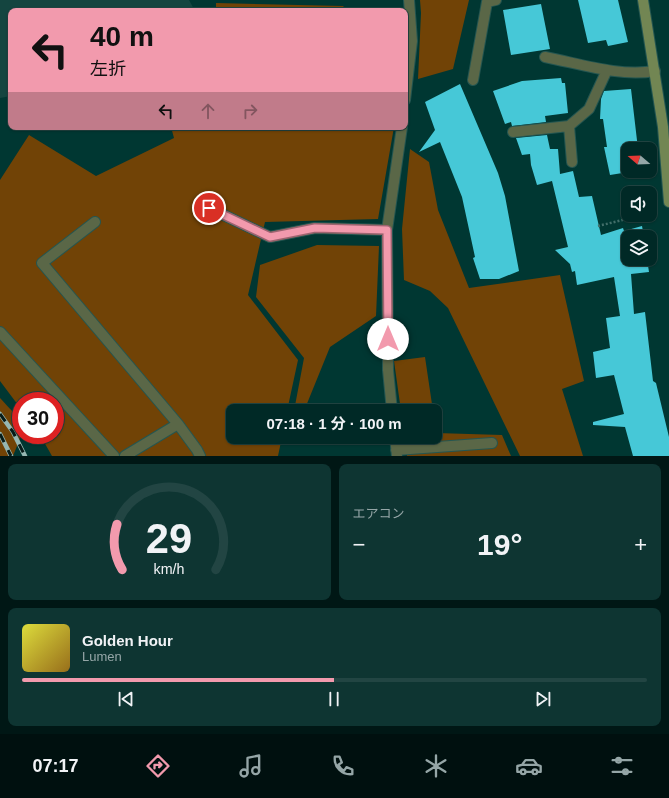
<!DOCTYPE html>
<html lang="ja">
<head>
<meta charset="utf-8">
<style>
  body { margin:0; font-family:Arial,"Noto Sans JP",sans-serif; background:#0e3532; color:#f1f3f6; height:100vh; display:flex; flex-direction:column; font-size:15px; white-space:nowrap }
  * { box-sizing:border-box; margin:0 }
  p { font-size:13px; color:#95a6a7 }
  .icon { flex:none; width:22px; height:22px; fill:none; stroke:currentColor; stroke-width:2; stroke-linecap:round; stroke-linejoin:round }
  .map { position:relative; height:456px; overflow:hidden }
  .drawer { display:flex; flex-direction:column; gap:8px; padding:8px; background:#001715; flex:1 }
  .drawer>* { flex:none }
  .banner { position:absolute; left:8px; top:8px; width:400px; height:122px; border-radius:8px; box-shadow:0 1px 3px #0004,0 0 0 1px #224543; background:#f29aad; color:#111; overflow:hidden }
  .needle { width:26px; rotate:289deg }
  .buttons { position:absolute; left:621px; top:142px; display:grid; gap:8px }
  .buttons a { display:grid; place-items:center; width:36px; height:36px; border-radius:8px; background:#002926; box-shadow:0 1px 3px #0004,0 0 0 1px #224543; font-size:20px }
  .speed { position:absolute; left:12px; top:392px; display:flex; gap:8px; font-size:20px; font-weight:700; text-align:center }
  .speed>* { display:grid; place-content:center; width:52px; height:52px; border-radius:50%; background:#002926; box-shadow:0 1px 3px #0004,0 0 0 1px #224543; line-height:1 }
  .speed .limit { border:6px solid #d22; background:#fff; color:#111 }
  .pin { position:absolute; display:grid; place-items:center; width:34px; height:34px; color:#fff; margin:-17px; border:2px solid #fff; border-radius:50%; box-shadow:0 1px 4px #0007 }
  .me { position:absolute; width:44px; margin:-22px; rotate:0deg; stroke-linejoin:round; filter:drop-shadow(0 0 3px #0008) }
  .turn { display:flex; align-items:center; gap:14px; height:84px; padding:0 16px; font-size:18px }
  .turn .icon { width:52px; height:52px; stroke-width:2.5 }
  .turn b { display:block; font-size:28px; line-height:34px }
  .lanes { display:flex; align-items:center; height:38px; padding:0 16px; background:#0003; justify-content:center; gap:20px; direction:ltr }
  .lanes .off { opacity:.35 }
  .big { font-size:30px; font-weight:700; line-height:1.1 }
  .drawer .card { flex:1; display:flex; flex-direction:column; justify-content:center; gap:6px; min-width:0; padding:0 14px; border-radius:8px; background:#0e3532 }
  .drawer .dial { align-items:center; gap:0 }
  .dial svg { height:104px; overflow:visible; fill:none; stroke:#224543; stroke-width:7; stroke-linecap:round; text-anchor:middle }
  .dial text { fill:#f1f3f6; stroke:none }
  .song { display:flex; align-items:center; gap:12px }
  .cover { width:48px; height:48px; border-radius:6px; background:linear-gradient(135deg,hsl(60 70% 55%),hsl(40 70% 35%)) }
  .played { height:4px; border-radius:2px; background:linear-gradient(90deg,#f29aad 50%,#224543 50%) }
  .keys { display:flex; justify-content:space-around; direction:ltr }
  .heat { display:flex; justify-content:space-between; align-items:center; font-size:22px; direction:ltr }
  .drawer .tiles { flex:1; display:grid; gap:8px; grid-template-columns:1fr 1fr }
  .card:last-child { grid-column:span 2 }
  .trip { position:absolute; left:226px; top:404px; width:216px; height:40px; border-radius:8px; background:#002926; box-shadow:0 1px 3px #0004,0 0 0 1px #224543; font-weight:700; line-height:40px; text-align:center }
  .tab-bar { display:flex; height:64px; justify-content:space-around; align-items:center; background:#00100f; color:#95a6a7 }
  .tab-bar .icon { width:28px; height:28px }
  .tab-bar .on { color:#f29aad }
  .tab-bar b { font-size:18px; color:#f1f3f6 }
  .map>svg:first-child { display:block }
  .built { fill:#144540 }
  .green { fill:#714306 }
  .building { fill:#46c8d7 }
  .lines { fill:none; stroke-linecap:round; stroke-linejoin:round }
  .minor-casing { stroke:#245651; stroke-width:12 }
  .secondary-casing { stroke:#245651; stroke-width:12 }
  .path { stroke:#426f6a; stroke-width:2.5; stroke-dasharray:2 2; stroke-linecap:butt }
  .minor { stroke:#5a6747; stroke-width:10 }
  .secondary { stroke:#728653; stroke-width:10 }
  .rail-casing { stroke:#96b7b2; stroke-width:4.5 }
  .rail { stroke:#071b18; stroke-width:3; stroke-dasharray:9; stroke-linecap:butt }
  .route-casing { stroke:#9d6470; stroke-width:10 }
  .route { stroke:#f29aad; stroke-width:7 }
</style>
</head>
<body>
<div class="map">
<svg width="669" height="456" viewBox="0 0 669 456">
  <rect width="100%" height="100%" fill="#003732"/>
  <path class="built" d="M0,0H189L195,11H11V96L0,98Z"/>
  <path class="green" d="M420,0H469L453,69L418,79L421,13Z
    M216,3L343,6L348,11H216Z
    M171,127H394L378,219L265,222L248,295L298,360L287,411H233V437H282L278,456H52L40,435H55V401H21V409L0,381V180L29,135L96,176L174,138Z
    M410,149L429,162L438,210L469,288L560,275L584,381L562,389L583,456H520L448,308L430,291L404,280L402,229Z
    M317,245L379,246L376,316L330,347L304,411H294L304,358L256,297L260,265Z
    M425,357L433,411H401L394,361Z
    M0,398C24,424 27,423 13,456H0Z
    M435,426L436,433L502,435L511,456H407L404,437H435Z"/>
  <path class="building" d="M578,0H618L628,42L608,46L606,40L588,43Z
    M541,4L550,49L511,55L503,10Z
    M561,78L562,83H565L568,113L545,116L546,122L512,126L511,122L505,124L493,91L522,81Z
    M460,84L498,173L505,196L519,271L499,279H480L473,258L475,257L462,197L440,142L419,152L435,130L425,102Z
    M631,89L638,149H628V171H635L610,175L604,147H607L603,119H600L601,99L604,91Z
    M547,135L550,149H558L560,174L573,171L579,197L592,196L601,235L623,228L624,231L642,226L644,237H628V259H647L649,272L631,274L634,314L645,312L653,381L656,383L669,437V456H633L625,427L593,425V422L624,414L614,375L596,378L593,352L610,348L606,318L620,316L614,277L577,285L575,271L572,272L570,264L555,250L568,247L552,181L537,185L531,165L530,154L522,155L516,138Z"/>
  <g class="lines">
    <defs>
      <path id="minor" d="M545,57C581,64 619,77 655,71
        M473,80L487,2L496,0
        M405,100L412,41L409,0
        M513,132L569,126
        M572,162L569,126L589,109L607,70
        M209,208L270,237L315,228L387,230
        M95,222L42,263L178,424L197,450L200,456
        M0,332L114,456
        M392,411L388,370L387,230L402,127
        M395,437L397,456
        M396,450L492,443
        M125,456L178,424"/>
      <path id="secondary" d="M643,0L663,127L669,202"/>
    </defs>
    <use href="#minor" class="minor-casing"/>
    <use href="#secondary" class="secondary-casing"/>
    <path class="path" d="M650,213L655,212
      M598,226L643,215"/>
    <use href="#minor" class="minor"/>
    <use href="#secondary" class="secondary"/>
    <defs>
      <path id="rail" d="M0,414L13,432L25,456
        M0,434L11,456"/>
    </defs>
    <use href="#rail" class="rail-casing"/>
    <use href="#rail" class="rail"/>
  </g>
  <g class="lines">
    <defs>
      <path id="route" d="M209,208L270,237L315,228L387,230L388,339"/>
    </defs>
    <use href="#route" class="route-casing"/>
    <use href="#route" class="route"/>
  </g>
</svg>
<div class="buttons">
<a><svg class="needle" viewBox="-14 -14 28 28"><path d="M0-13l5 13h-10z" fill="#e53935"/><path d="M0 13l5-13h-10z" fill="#95a6a7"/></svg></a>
<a><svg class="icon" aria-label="sound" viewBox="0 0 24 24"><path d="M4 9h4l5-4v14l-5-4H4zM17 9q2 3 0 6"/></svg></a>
<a><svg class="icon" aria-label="layers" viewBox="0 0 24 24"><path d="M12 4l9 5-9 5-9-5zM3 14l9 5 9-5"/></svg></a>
</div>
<div class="speed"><div class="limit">30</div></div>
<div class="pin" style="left:209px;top:208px;background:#d93025"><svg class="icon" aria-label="arrive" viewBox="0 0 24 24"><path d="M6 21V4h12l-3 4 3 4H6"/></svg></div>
<svg class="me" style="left:388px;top:339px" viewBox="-20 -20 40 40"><circle r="19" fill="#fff"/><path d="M0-13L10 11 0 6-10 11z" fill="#f29aad"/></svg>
<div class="trip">07:18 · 1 分 · 100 m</div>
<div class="banner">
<div class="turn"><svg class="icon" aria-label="left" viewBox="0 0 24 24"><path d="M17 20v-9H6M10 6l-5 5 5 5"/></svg><div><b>40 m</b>左折</div></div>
<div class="lanes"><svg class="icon" aria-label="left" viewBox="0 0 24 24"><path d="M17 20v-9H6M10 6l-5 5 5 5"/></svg><svg class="icon off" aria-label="ahead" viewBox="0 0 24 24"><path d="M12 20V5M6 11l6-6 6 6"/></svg><svg class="icon off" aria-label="right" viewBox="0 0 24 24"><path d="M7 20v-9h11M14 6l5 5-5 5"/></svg></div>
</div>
</div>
<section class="drawer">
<div class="tiles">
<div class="card dial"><svg viewBox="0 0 100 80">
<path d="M14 69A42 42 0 1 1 86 69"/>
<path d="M14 69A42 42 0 0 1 10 34" stroke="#f29aad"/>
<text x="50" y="56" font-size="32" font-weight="700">29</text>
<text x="50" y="72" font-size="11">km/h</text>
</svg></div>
<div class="card"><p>エアコン</p>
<div class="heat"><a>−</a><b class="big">19°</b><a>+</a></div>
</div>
<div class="card">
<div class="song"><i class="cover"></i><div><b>Golden Hour</b><p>Lumen</p></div></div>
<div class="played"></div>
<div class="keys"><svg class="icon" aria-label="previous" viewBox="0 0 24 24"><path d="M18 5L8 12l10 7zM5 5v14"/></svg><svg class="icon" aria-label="pause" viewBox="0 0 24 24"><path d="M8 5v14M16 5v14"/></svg><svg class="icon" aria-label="next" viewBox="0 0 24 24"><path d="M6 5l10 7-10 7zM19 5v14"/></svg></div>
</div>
</div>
</section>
<nav class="tab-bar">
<b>07:17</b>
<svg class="icon on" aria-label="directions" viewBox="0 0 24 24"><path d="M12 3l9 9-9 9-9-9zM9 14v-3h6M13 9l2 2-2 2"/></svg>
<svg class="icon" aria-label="music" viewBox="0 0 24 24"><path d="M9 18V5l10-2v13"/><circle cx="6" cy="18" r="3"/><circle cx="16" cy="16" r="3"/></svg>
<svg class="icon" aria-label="phone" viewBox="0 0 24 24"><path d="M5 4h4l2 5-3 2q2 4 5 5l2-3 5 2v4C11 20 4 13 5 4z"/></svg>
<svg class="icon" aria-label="climate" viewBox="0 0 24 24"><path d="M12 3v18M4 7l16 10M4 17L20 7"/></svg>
<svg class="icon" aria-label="car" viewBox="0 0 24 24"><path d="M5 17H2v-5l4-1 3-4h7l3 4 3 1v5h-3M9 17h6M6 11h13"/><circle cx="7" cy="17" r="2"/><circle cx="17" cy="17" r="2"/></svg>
<svg class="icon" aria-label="filters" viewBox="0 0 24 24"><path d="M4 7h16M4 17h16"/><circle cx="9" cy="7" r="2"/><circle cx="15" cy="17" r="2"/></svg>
</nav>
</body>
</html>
